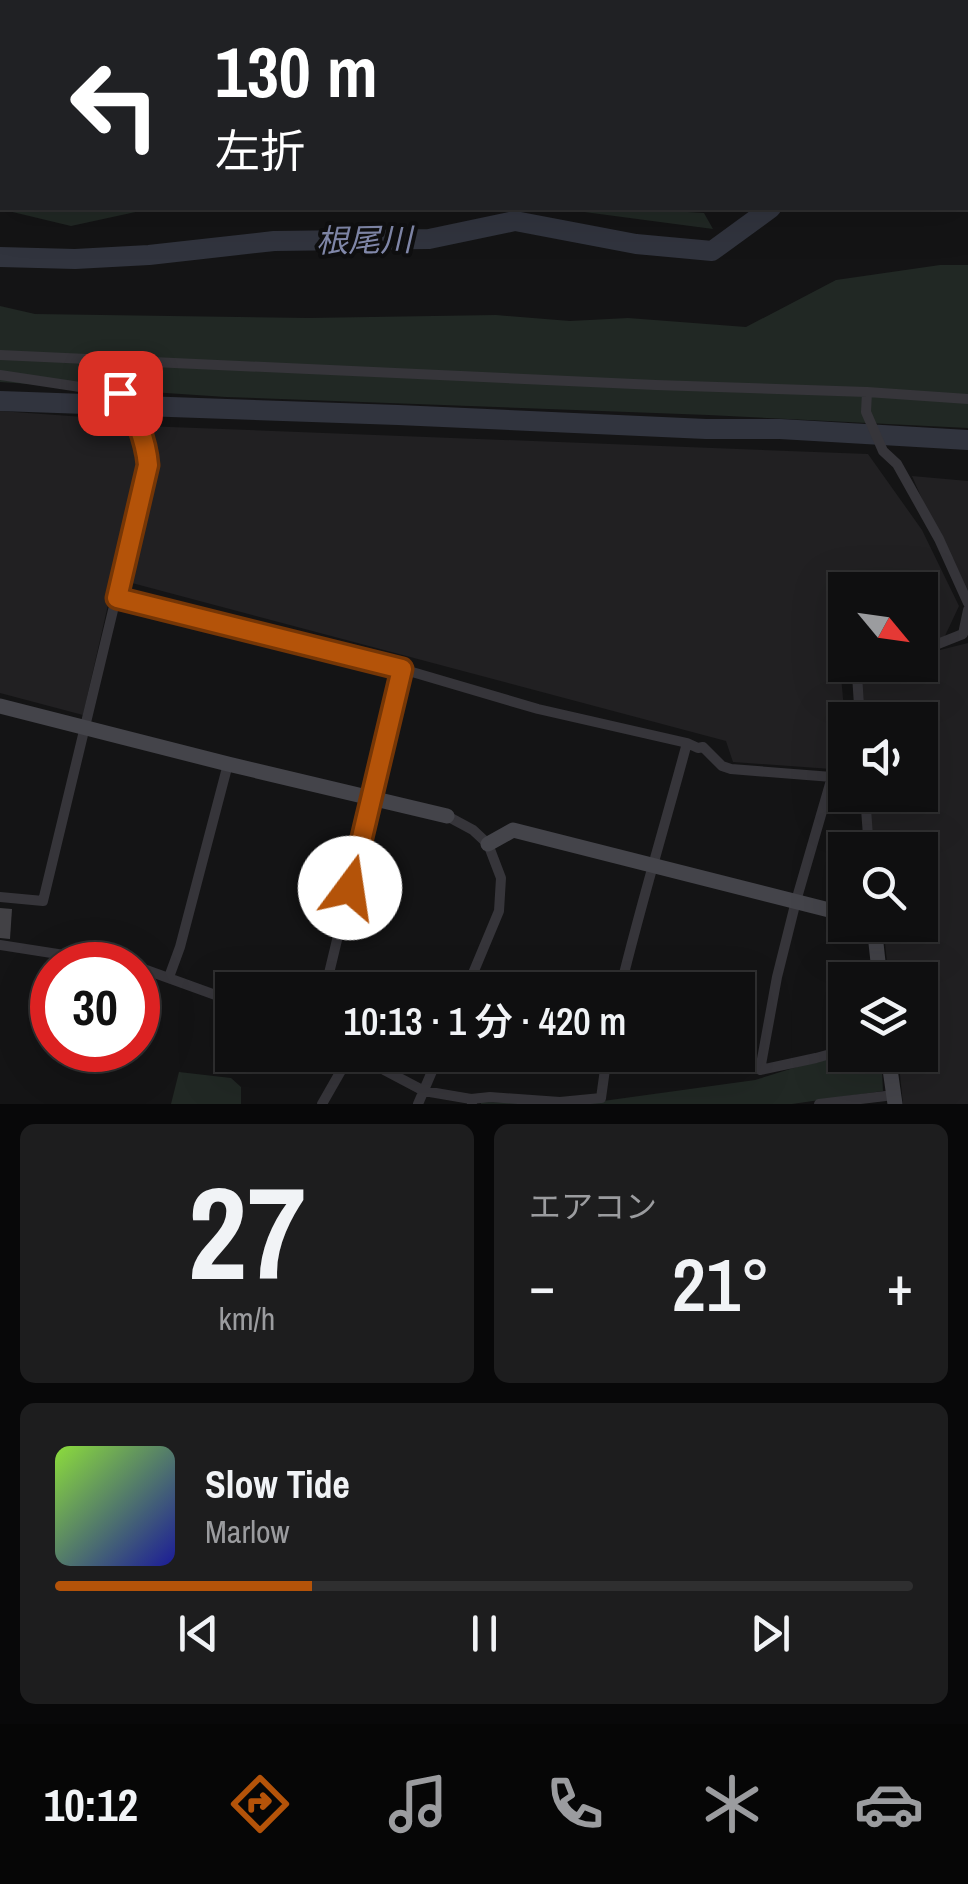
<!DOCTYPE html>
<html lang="ja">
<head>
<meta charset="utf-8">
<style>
  body { margin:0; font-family:"Archivo Narrow","Noto Sans JP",sans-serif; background:#1d1d1e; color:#f1f3f6; height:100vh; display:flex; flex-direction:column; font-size:38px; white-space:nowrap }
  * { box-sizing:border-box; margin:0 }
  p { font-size:32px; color:#9b9c9f }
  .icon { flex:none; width:55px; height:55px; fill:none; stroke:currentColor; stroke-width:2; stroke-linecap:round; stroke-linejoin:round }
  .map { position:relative; height:1104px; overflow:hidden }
  .side { display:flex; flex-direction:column; gap:20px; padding:20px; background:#080809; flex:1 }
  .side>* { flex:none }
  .guide { position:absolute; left:0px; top:0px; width:970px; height:210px; box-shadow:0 10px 40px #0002,0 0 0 2px #2f2f30; background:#202124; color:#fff; overflow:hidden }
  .needle { width:65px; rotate:119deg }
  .tools { position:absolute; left:828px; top:572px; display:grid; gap:20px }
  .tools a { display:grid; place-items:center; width:110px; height:110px; border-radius:0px; background:#0f0f10; box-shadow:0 10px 40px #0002,0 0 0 2px #2f2f30; font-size:50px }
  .speed { position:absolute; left:30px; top:942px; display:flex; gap:20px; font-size:50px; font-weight:700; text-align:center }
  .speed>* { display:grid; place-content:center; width:130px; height:130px; border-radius:50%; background:#0f0f10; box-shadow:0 10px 40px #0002,0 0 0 2px #2f2f30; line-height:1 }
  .speed .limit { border:15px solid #d22; background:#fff; color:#111 }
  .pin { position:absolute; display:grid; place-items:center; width:85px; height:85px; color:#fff; margin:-42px; border-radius:20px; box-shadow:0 5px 15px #0006 }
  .me { position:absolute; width:110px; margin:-55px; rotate:14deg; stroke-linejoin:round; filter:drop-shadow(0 0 8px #0008) }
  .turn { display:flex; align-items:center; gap:35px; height:210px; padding:0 50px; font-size:45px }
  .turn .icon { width:130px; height:130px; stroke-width:2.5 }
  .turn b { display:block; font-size:70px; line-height:85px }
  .big { font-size:75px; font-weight:600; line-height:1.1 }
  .side .tile { flex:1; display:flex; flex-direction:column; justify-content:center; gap:15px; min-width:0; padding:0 35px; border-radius:15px; background:#1d1d1e }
  .side .dial { align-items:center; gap:0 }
  .dial b { font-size:130px; line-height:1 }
  .song { display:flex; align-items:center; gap:30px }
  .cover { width:120px; height:120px; border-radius:15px; background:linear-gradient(135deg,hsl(90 70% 55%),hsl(240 70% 35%)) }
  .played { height:10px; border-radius:5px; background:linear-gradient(90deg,#b45309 30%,#2f2f30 30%) }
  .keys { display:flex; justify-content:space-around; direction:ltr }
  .heat { display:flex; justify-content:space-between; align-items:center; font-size:55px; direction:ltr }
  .side .tiles { flex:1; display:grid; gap:20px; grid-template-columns:1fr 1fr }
  .tile:last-child { grid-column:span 2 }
  .trip { position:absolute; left:215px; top:972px; width:540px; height:100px; border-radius:0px; background:#0f0f10; box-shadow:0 10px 40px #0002,0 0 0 2px #2f2f30; font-weight:600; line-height:100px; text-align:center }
  .tabs { display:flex; height:160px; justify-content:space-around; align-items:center; background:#060606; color:#9b9c9f }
  .tabs .icon { width:70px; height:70px }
  .tabs .active { color:#b45309 }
  .tabs b { font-size:45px; color:#f1f3f6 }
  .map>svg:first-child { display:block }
  .built { fill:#212022 }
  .green { fill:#212824 }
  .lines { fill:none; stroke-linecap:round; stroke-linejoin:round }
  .river { stroke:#31343e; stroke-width:20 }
  .building { fill:#424145 }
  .street { stroke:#36353a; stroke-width:10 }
  .secondary { stroke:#44444a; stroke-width:15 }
  .route-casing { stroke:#753606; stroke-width:25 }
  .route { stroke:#b45309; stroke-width:18 }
  .labels { text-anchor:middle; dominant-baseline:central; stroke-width:8; stroke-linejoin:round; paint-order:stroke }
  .water-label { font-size:32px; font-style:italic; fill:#8289ab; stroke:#0f0f10 }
</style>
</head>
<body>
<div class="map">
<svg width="968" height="1104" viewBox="0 0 968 1104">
  <rect width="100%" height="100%" fill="#141415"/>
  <path class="built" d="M0,411L126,420L139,468L83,715L0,693Z
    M144,426L868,454L922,530L959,606L944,638L920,641V590H845V652L839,654L845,720V770L733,762L726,741L132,583L156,454Z
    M912,476L968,481V605Z
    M968,643V1104H903L898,1055H920V980H889L883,925H920V850H874L867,795H920V720H859L853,671L879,665H920V655Z"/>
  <path class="green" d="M0,50L2,51V208H154L71,226L0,209Z
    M554,208H654L655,210L704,213L713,229Z
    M940,265H968V428L708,415L226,397L0,382V306L35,314L309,318L496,315L570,321L628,318L746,327L836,280Z
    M845,1052V1055H881L883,1091L792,1104H481V1102L548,1104L603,1101L755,1080Z
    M179,1072L231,1078L241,1087V1104H171Z"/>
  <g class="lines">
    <path class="river" d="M0,257L75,259L149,255L274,241L429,239L515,221L636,244L712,251L771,208
      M0,401L398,415L706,429H780L968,440"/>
  </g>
  <path class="building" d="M0,908L12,909L10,939L0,938Z"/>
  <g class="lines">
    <path class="street" d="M212,0L223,2
      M0,355L656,385L867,392L968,399
      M0,375L120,393C135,410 146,443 148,465L43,901L0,897
      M867,392L866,412L883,451L897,464L939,539L968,603
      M117,598L402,669L538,709L687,743L698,748L703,747L722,766L731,769L832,777L796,901L777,977L760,1070L816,1058L845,1050
      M920,651L963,634L968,610
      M860,720L857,675L883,665
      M865,795L869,850
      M447,816L473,830L488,844L501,878L499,911L466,990
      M0,945L128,965
      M138,967L232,1001
      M169,977L180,947L228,764
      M325,990L402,669
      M620,990C640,907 665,825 687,743
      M356,1055L424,1091L471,1099L472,1103
      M471,1099L490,1097L560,1102L601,1098L607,1055
      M322,1104L350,1055
      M418,1104L439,1055
      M819,1104L894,1095"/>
    <path class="secondary" d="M0,706L228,764L447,816
      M488,844L513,830L845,914
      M874,925L880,980
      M888,1055L895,1104"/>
  </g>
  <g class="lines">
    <defs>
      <path id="route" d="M120,393C135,410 146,442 148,465L117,598L402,669L350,888"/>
    </defs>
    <use href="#route" class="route-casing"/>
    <use href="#route" class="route"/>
  </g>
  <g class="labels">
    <g class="water-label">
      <text transform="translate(364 240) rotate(-1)">根尾川</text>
    </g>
  </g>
</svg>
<div class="tools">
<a><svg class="needle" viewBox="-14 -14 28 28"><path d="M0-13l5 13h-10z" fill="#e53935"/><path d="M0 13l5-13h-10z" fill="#9b9c9f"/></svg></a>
<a><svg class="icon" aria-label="sound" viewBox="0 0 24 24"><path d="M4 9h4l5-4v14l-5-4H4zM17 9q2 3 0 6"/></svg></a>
<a><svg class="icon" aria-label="search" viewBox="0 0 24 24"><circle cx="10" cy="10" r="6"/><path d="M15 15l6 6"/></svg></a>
<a><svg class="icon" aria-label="layers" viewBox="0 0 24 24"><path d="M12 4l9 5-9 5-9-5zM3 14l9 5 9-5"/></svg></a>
</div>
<div class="speed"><div class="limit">30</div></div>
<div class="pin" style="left:120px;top:393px;background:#d93025"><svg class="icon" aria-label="arrive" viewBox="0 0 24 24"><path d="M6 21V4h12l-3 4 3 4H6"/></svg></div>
<svg class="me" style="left:350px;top:888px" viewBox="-20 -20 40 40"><circle r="19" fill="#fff"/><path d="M0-13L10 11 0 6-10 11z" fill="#b45309"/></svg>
<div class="trip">10:13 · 1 分 · 420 m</div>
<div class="guide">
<div class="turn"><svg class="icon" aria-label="left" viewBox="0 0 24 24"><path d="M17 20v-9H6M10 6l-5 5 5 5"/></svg><div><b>130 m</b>左折</div></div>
</div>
</div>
<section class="side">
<div class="tiles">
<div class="tile dial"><b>27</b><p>km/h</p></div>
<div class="tile"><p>エアコン</p>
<div class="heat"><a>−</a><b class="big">21°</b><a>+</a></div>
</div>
<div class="tile">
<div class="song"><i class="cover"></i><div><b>Slow Tide</b><p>Marlow</p></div></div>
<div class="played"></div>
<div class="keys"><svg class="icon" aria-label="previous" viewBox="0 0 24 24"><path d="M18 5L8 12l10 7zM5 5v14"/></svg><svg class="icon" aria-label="pause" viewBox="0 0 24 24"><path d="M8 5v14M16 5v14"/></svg><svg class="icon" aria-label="next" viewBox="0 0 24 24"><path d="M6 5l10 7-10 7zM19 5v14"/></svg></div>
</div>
</div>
</section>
<nav class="tabs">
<b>10:12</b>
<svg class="icon active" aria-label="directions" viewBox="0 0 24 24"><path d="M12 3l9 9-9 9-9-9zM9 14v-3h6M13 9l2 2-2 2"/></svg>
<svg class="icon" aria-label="music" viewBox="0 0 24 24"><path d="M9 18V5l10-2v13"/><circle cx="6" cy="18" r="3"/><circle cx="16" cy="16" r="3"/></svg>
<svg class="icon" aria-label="phone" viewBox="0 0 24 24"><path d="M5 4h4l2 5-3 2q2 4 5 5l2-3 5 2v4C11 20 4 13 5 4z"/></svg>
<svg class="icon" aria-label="climate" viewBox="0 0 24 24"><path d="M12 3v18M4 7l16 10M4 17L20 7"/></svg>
<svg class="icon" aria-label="car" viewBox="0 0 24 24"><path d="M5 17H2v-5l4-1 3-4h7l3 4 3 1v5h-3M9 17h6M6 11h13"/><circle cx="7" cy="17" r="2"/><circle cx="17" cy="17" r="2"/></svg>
</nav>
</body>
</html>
